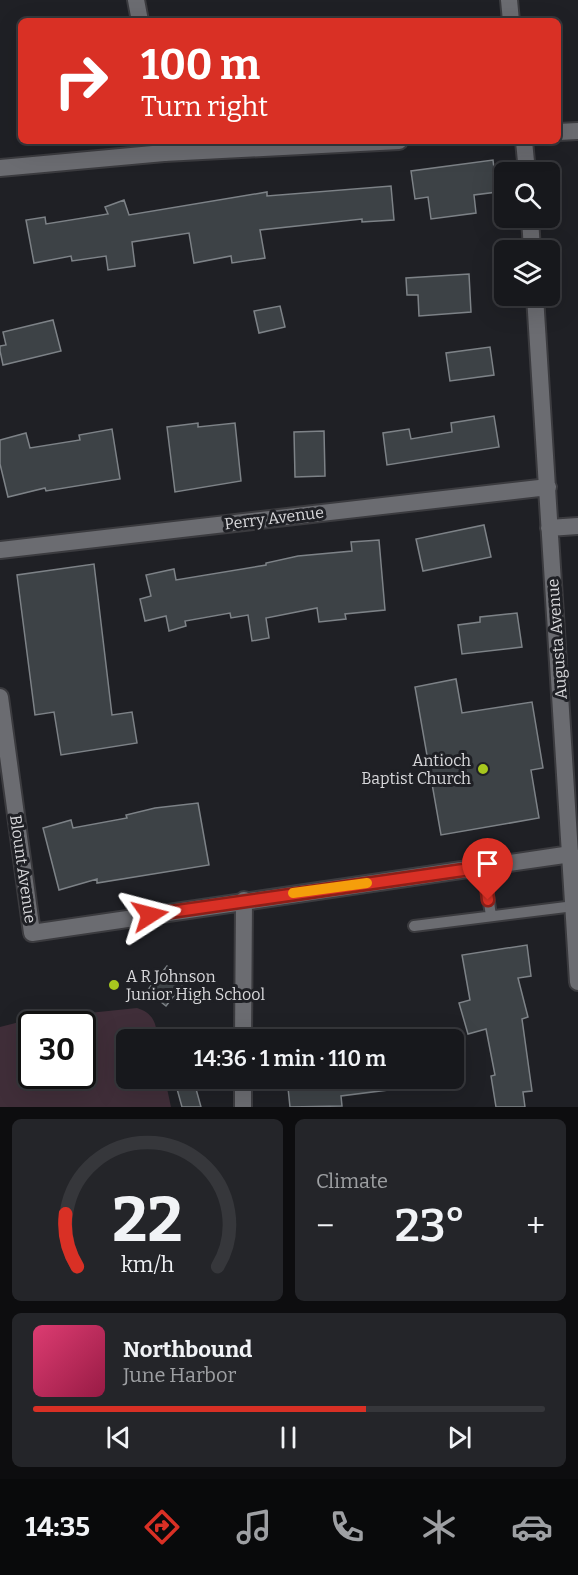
<!DOCTYPE html>
<html lang="en">
<head>
<meta charset="utf-8">
<style>
  body { margin:0; font-family:Bitter,serif; background:#242529; color:#f1f3f6; height:100vh; display:flex; flex-direction:column; font-size:22px; white-space:nowrap }
  * { box-sizing:border-box; margin:0 }
  p { font-size:20px; color:#9ea0a3 }
  .icon { flex:none; width:33px; height:33px; fill:none; stroke:currentColor; stroke-width:2; stroke-linecap:round; stroke-linejoin:round }
  .map { position:relative; height:1107px; overflow:hidden }
  .details { display:flex; flex-direction:column; gap:12px; padding:12px; background:#0d0d0f; flex:1 }
  .details>* { flex:none }
  .hud { position:absolute; left:18px; top:18px; width:543px; height:126px; border-radius:9px; box-shadow:0 6px 24px #0002,0 0 0 2px #36373b; background:#d93025; color:#fff; overflow:hidden }
  .fabs { position:absolute; left:494px; top:162px; display:grid; gap:12px }
  .fabs a { display:grid; place-items:center; width:66px; height:66px; border-radius:9px; background:#17181c; box-shadow:0 6px 24px #0002,0 0 0 2px #36373b; font-size:30px }
  .speed { position:absolute; left:18px; top:1011px; display:flex; gap:12px; font-size:30px; font-weight:700; text-align:center }
  .speed>* { display:grid; place-content:center; width:78px; height:78px; border-radius:50%; background:#17181c; box-shadow:0 6px 24px #0002,0 0 0 2px #36373b; line-height:1 }
  .speed .limit { border:3px solid #111; border-radius:9px; background:#fff; color:#111 }
  .pin { position:absolute; display:grid; place-items:center; width:51px; height:51px; color:#fff; margin:-62px -26px; border-radius:50% 50% 50% 0; rotate:-45deg; box-shadow:0 0 6px #0007 }
  .pin .icon { rotate:45deg }
  .me { position:absolute; width:66px; margin:-33px; rotate:81deg; stroke-linejoin:round; filter:drop-shadow(0 0 4px #0008) }
  .turn { display:flex; align-items:center; gap:21px; height:126px; padding:0 24px; font-size:27px }
  .turn .icon { width:78px; height:78px; stroke-width:2.5 }
  .turn b { display:block; font-size:42px; line-height:51px }
  .big { font-size:45px; font-weight:600; line-height:1.1 }
  .details .widget { flex:1; display:flex; flex-direction:column; justify-content:center; gap:9px; min-width:0; padding:0 21px; border-radius:9px; background:#242529 }
  .details .dial { align-items:center; gap:0 }
  .dial svg { height:156px; overflow:visible; fill:none; stroke:#36373b; stroke-width:7; stroke-linecap:round; text-anchor:middle }
  .dial text { fill:#f1f3f6; stroke:none }
  .song { display:flex; align-items:center; gap:18px }
  .cover { width:72px; height:72px; border-radius:9px; background:linear-gradient(135deg,hsl(340 70% 55%),hsl(340 70% 35%)) }
  .played { height:6px; border-radius:3px; background:linear-gradient(90deg,#d93025 65%,#36373b 65%) }
  .keys { display:flex; justify-content:space-around; direction:ltr }
  .heat { display:flex; justify-content:space-between; align-items:center; font-size:33px; direction:ltr }
  .details .tiles { flex:1; display:grid; gap:12px; grid-template-columns:1fr 1fr }
  .widget:last-child { grid-column:span 2 }
  .trip { position:absolute; left:116px; top:1029px; width:348px; height:60px; border-radius:9px; background:#17181c; box-shadow:0 6px 24px #0002,0 0 0 2px #36373b; font-weight:600; line-height:60px; text-align:center }
  .tab-bar { display:flex; height:96px; justify-content:space-around; align-items:center; background:#090a0b; color:#9ea0a3 }
  .tab-bar .icon { width:42px; height:42px }
  .tab-bar .current { color:#d93025 }
  .tab-bar b { font-size:27px; color:#f1f3f6 }
  .map>svg:first-child { display:block }
  .green { fill:#402e39; fill-rule:evenodd }
  .building { fill:#3d4246; stroke:#7d8287; stroke-width:1.5 }
  .lines { fill:none; stroke-linecap:round; stroke-linejoin:round }
  .service-casing { stroke:#3b3b3f; stroke-width:14 }
  .minor-casing { stroke:#3b3b3f; stroke-width:20 }
  .tertiary-casing { stroke:#3b3b3f; stroke-width:20 }
  .service { stroke:#6b6c71; stroke-width:10 }
  .minor { stroke:#6b6c71; stroke-width:16 }
  .tertiary { stroke:#6b6c71; stroke-width:16 }
  .route-casing { stroke:#8d1f18; stroke-width:15 }
  .route { stroke:#d93025; stroke-width:10 }
  .slow { stroke:#f59e0b; stroke-width:10 }
  .poi-dot { fill:#a7c71e; stroke:#1f2025; stroke-width:2 }
  .labels { text-anchor:middle; dominant-baseline:central; stroke-width:6; stroke-linejoin:round; paint-order:stroke }
  .street-label { font-size:16px; fill:#d8d8db; stroke:#1f2025 }
  .poi-label { font-size:16px; fill:#d8d8db; stroke:#1f2025; text-anchor:end }
</style>
</head>
<body>
<div class="map">
<svg width="578" height="1107" viewBox="0 0 578 1107">
  <rect width="100%" height="100%" fill="#1f2025"/>
  <path class="green" d="M137,1008C154,1013 156,1024 158,1039L126,1040V1078L165,1079L171,1107H0V1027L31,1019ZM32,1024H82V1076H32Z"/>
  <path class="building" d="M493,160L497,192L474,195L476,213L431,219L428,197L415,199L411,171Z
    M391,186L394,220L362,222V219L260,230L265,258L232,263L231,256L194,263L189,233L132,242L135,266L108,270L106,256L72,261L71,256L34,263L26,220L45,217L46,224L108,214L105,207L124,200L129,215L267,192V196Z
    M469,274L471,312L419,316L418,295H407L406,278Z
    M280,306L285,327L259,333L254,311Z
    M53,320L61,351L3,365L0,351V346L6,345L3,332Z
    M490,347L494,375L450,381L446,353Z
    M494,416L499,447L387,465L383,433L409,429L411,439L452,432L451,423Z
    M198,423V427L235,423L241,481L175,492L167,427Z
    M112,429L120,479L46,491L45,488L8,497L0,464V440L26,433L30,448L80,440L79,435Z
    M324,431L325,476L295,477L294,432Z
    M484,525L491,557L423,571L416,539Z
    M379,540L385,610L345,614L346,619L319,622L317,608L266,618L269,638L252,641L248,615L231,618L230,613L185,621L186,626L169,631L166,616L145,621L140,599L151,596L146,575L174,569L176,580L266,565V563L298,556L352,551L351,542Z
    M94,564L112,715L132,712L137,743L61,755L54,712L35,715L17,575Z
    M517,613L522,647L462,654L458,625L480,622V617Z
    M456,679L462,713L532,702L543,768L531,770L539,818L441,835L415,687Z
    M198,803L209,865L97,883V879L59,890L43,828L71,820L73,828L127,818L126,815L155,808Z
    M527,945L531,976L518,978L528,1017L522,1019L532,1091L523,1092L525,1107H496L491,1076L495,1075L486,1029L468,1034L459,1003L470,1000L462,955Z
    M167,966L186,981L166,1006L147,991Z
    M174,1078H193L201,1107H182Z
    M287,1078H387L388,1090L341,1096L342,1106L290,1107Z"/>
  <g class="lines">
    <defs>
      <path id="service" d="M484,867L491,916
        M414,926L574,906"/>
      <path id="minor" d="M136,0L140,21
        M509,0L511,21
        M162,141L164,153
        M524,141L527,172
        M530,218L532,250
        M535,296L578,982
        M549,528L578,526
        M0,550L548,487
        M0,697L32,933L571,854
        M243,1040L244,900
        M243,1107V1078"/>
      <path id="tertiary" d="M558,132L578,131
        M0,168L164,153L399,141"/>
    </defs>
    <use href="#service" class="service-casing"/>
    <use href="#minor" class="minor-casing"/>
    <use href="#tertiary" class="tertiary-casing"/>
    <use href="#service" class="service"/>
    <use href="#minor" class="minor"/>
    <use href="#tertiary" class="tertiary"/>
  </g>
  <g class="lines">
    <defs>
      <path id="route" d="M150,915L484,867L488,900"/>
    </defs>
    <use href="#route" class="route-casing"/>
    <use href="#route" class="route"/>
    <path class="slow" d="M293,893L367,883"/>
  </g>
  <g class="poi-dot">
    <circle cx="483" cy="769" r="6"/>
    <circle cx="114" cy="985" r="6"/>
  </g>
  <g class="labels">
    <g class="street-label">
      <text transform="translate(274 518) rotate(-7)">Perry Avenue</text>
      <text transform="translate(557 639) rotate(-94)">Augusta Avenue</text>
      <text transform="translate(23 869) rotate(82)">Blount Avenue</text>
    </g>
    <g class="poi-label">
      <text x="471" y="760">Antioch<tspan x="471" dy="18">Baptist Church</tspan></text>
      <text x="126" y="976" text-anchor="start">A R Johnson<tspan x="126" dy="18">Junior High School</tspan></text>
    </g>
  </g>
</svg>
<div class="fabs">
<a><svg class="icon" aria-label="search" viewBox="0 0 24 24"><circle cx="10" cy="10" r="6"/><path d="M15 15l6 6"/></svg></a>
<a><svg class="icon" aria-label="layers" viewBox="0 0 24 24"><path d="M12 4l9 5-9 5-9-5zM3 14l9 5 9-5"/></svg></a>
</div>
<div class="speed"><div class="limit">30</div></div>
<div class="pin" style="left:488px;top:900px;background:#d93025"><svg class="icon" aria-label="arrive" viewBox="0 0 24 24"><path d="M6 21V4h12l-3 4 3 4H6"/></svg></div>
<svg class="me" style="left:150px;top:915px" viewBox="-20 -20 40 40"><path d="M0-17L14 15 0 8-14 15z" fill="#d93025" stroke="#fff" stroke-width="4"/></svg>
<div class="trip">14:36 · 1 min · 110 m</div>
<div class="hud">
<div class="turn"><svg class="icon" aria-label="right" viewBox="0 0 24 24"><path d="M7 20v-9h11M14 6l5 5-5 5"/></svg><div><b>100 m</b>Turn right</div></div>
</div>
</div>
<section class="details">
<div class="tiles">
<div class="widget dial"><svg viewBox="0 0 100 80">
<path d="M14 69A42 42 0 1 1 86 69"/>
<path d="M14 69A42 42 0 0 1 8 42" stroke="#d93025"/>
<text x="50" y="56" font-size="32" font-weight="700">22</text>
<text x="50" y="72" font-size="11">km/h</text>
</svg></div>
<div class="widget"><p>Climate</p>
<div class="heat"><a>−</a><b class="big">23°</b><a>+</a></div>
</div>
<div class="widget">
<div class="song"><i class="cover"></i><div><b>Northbound</b><p>June Harbor</p></div></div>
<div class="played"></div>
<div class="keys"><svg class="icon" aria-label="previous" viewBox="0 0 24 24"><path d="M18 5L8 12l10 7zM5 5v14"/></svg><svg class="icon" aria-label="pause" viewBox="0 0 24 24"><path d="M8 5v14M16 5v14"/></svg><svg class="icon" aria-label="next" viewBox="0 0 24 24"><path d="M6 5l10 7-10 7zM19 5v14"/></svg></div>
</div>
</div>
</section>
<nav class="tab-bar">
<b>14:35</b>
<svg class="icon current" aria-label="directions" viewBox="0 0 24 24"><path d="M12 3l9 9-9 9-9-9zM9 14v-3h6M13 9l2 2-2 2"/></svg>
<svg class="icon" aria-label="music" viewBox="0 0 24 24"><path d="M9 18V5l10-2v13"/><circle cx="6" cy="18" r="3"/><circle cx="16" cy="16" r="3"/></svg>
<svg class="icon" aria-label="phone" viewBox="0 0 24 24"><path d="M5 4h4l2 5-3 2q2 4 5 5l2-3 5 2v4C11 20 4 13 5 4z"/></svg>
<svg class="icon" aria-label="climate" viewBox="0 0 24 24"><path d="M12 3v18M4 7l16 10M4 17L20 7"/></svg>
<svg class="icon" aria-label="car" viewBox="0 0 24 24"><path d="M5 17H2v-5l4-1 3-4h7l3 4 3 1v5h-3M9 17h6M6 11h13"/><circle cx="7" cy="17" r="2"/><circle cx="17" cy="17" r="2"/></svg>
</nav>
</body>
</html>
